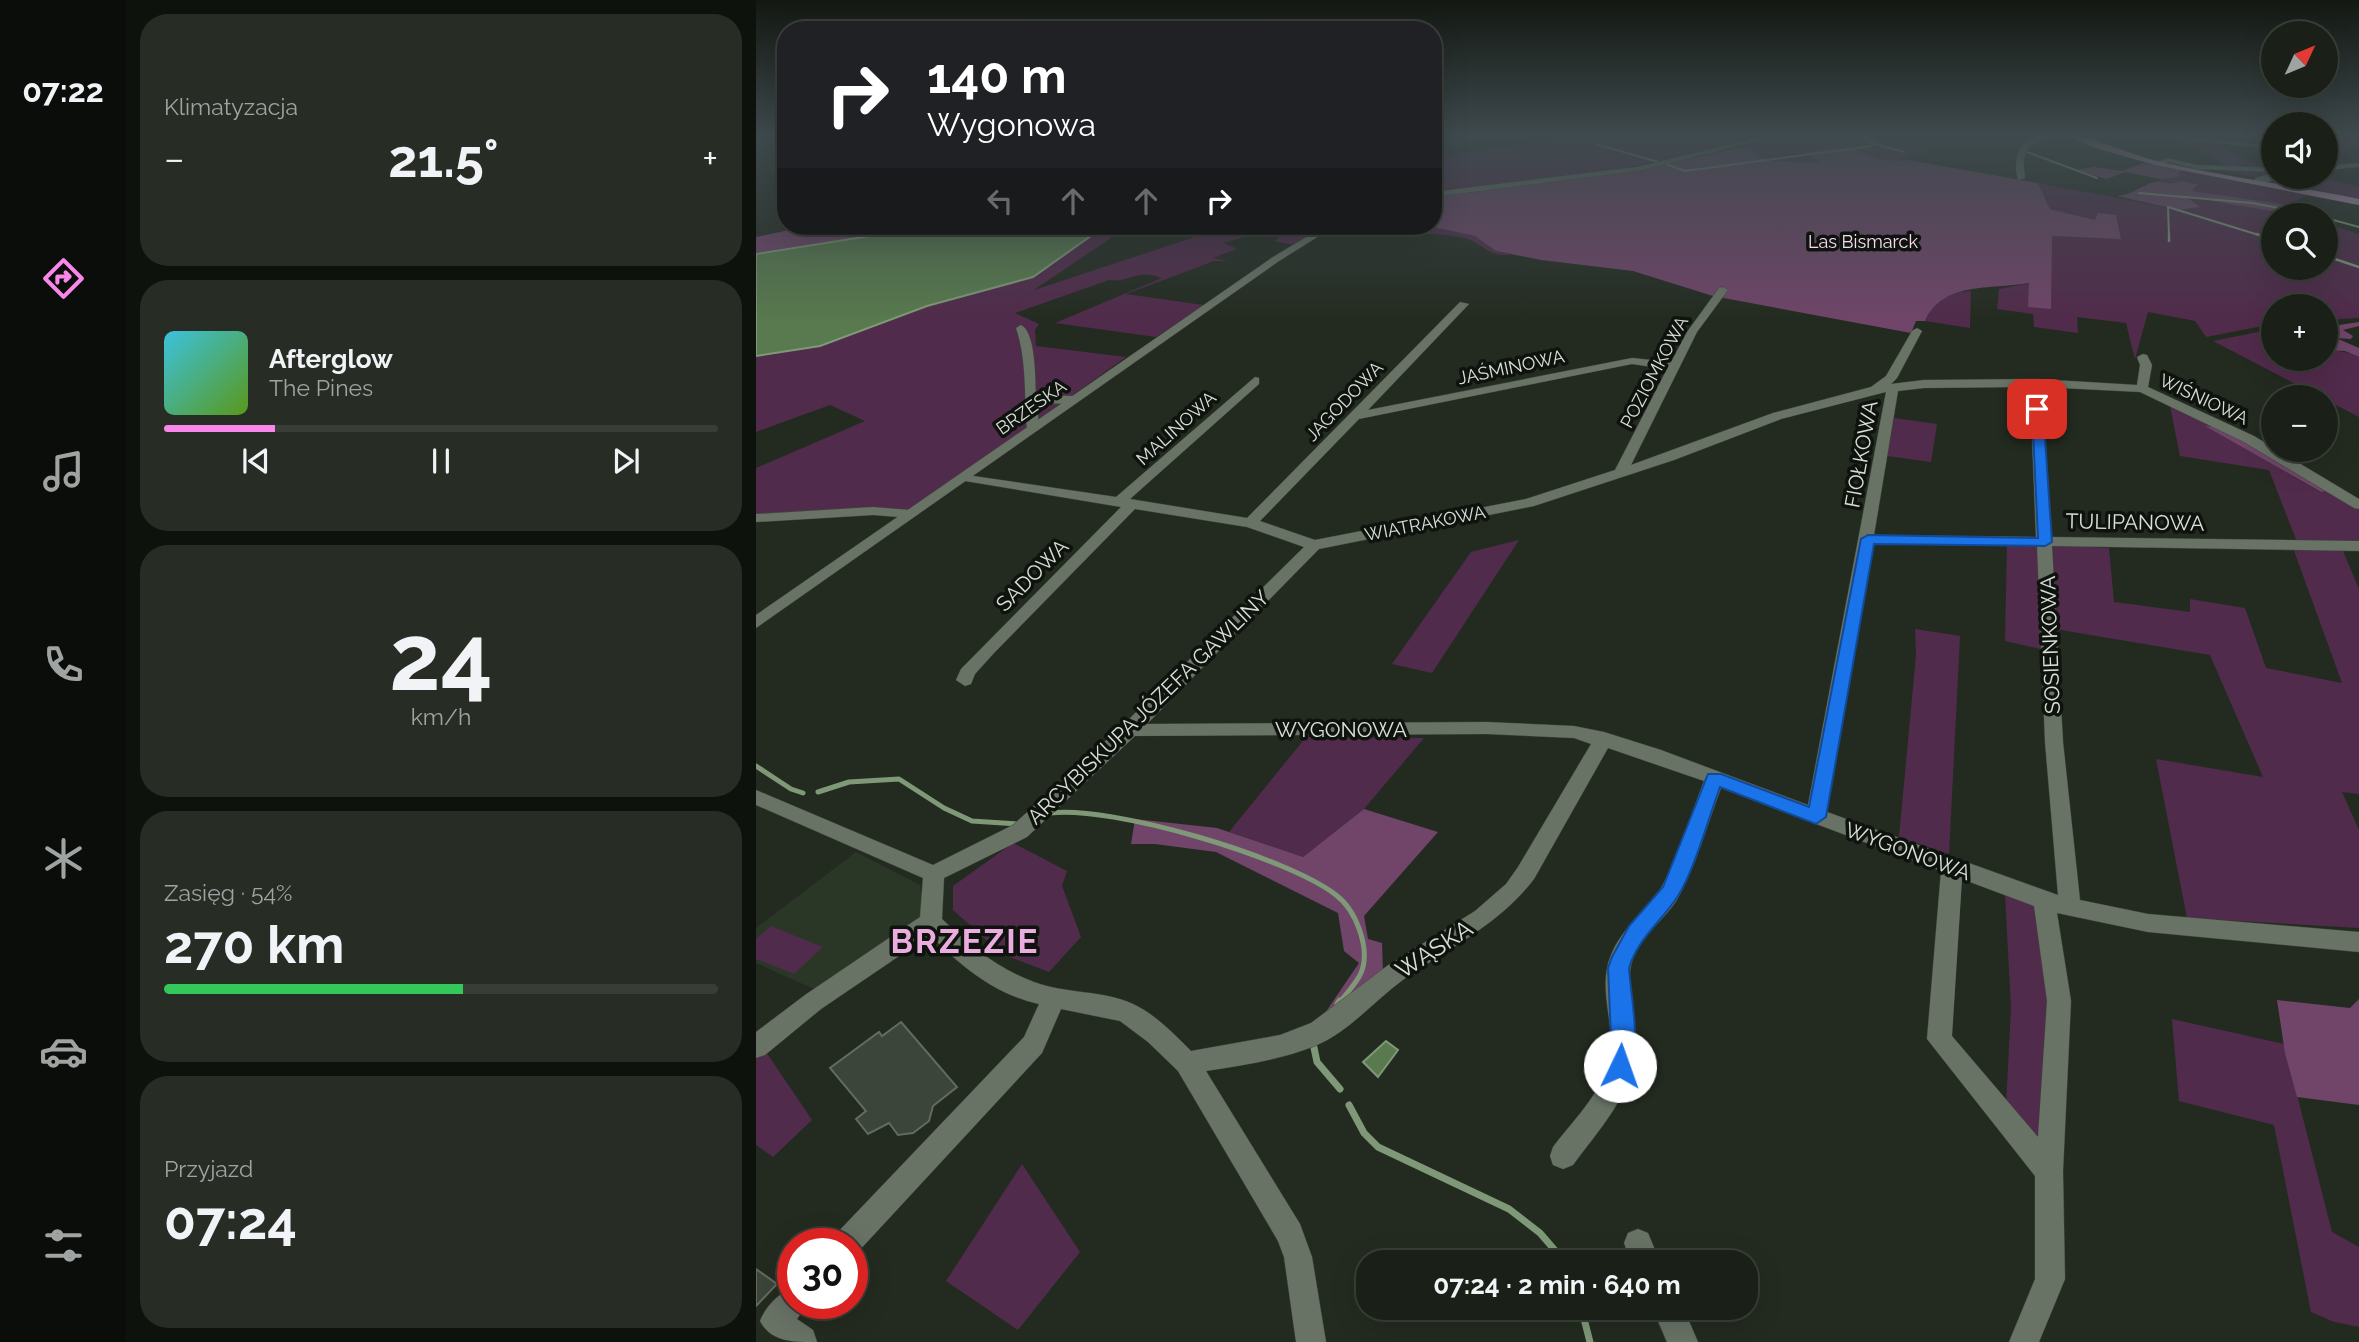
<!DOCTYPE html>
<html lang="pl">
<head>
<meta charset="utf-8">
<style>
  body { margin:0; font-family:Raleway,sans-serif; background:#272d25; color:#f1f3f6; height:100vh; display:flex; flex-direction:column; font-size:26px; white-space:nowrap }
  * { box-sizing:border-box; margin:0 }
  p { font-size:23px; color:#9fa3a2 }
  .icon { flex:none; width:38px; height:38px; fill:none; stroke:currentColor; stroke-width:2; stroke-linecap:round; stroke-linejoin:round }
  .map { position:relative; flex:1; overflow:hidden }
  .drawer { display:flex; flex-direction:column; gap:14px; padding:14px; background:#0e120d; width:630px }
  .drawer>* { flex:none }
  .hud { position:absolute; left:21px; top:21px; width:665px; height:214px; border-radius:28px; box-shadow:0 7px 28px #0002,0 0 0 2px #383e37; background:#202124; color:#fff; overflow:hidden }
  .needle { width:46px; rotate:46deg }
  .buttons { position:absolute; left:1505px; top:21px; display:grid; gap:14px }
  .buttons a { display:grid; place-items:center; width:77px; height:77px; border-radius:50%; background:#1a2018; box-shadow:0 7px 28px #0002,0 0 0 2px #383e37; font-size:35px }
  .speed { position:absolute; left:21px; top:1228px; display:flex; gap:14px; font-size:35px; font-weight:700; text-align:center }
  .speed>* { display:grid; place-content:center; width:91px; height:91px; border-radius:50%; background:#1a2018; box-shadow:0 7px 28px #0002,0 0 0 2px #383e37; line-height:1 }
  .speed .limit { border:10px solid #d22; background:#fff; color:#111 }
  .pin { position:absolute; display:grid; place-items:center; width:60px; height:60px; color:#fff; margin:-30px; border-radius:14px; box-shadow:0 4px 10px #0006 }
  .me { position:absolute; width:77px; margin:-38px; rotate:3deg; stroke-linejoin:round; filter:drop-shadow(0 0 5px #0008) }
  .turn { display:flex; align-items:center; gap:24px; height:147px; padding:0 35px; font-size:32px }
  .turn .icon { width:91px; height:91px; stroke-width:2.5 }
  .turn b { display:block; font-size:49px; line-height:60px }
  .lanes { display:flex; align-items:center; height:66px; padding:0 35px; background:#0003; justify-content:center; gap:35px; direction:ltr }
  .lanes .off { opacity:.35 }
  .big { font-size:52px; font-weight:700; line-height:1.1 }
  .drawer .widget { flex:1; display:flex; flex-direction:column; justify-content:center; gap:10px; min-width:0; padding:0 24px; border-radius:28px; background:#272d25 }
  .drawer .dial { align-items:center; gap:0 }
  .dial b { font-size:91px; line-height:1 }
  .song { display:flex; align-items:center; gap:21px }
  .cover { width:84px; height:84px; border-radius:10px; background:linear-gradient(135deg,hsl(190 70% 55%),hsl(90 70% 35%)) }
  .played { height:7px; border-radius:4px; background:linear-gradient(90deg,#f987e9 20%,#383e37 20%) }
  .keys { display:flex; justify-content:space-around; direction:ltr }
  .heat { display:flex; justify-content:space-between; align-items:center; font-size:38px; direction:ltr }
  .charge { height:10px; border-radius:5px; background:linear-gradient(90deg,#34c759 54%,#383e37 0) }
  .trip { position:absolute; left:600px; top:1250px; width:402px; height:70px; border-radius:28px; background:#1a2018; box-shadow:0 7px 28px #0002,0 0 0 2px #383e37; font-weight:700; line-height:70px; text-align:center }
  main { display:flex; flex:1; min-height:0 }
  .dock { display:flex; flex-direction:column; width:126px; justify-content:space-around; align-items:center; background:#0a0d0a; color:#9fa3a2 }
  .dock .icon { width:49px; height:49px }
  .dock .on { color:#f987e9 }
  .dock b { font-size:32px; color:#f1f3f6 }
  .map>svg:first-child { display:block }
  .built { fill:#2a3626 }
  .green { fill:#512b4b }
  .forest { fill:#704569 }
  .water { fill:#587a4e; stroke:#7f9978; stroke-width:2 }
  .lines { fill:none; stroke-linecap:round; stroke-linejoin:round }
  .stream-far3 { stroke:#7f9978; stroke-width:2 }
  .stream-far2 { stroke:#7f9978; stroke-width:2.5 }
  .stream-far1 { stroke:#7f9978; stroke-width:5 }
  .stream { stroke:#7f9978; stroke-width:7 }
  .building { fill:#3c4539; stroke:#616b5e; stroke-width:2 }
  .street-casing { stroke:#3d453c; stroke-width:1 }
  .secondary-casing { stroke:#3d453c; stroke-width:1 }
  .primary-casing { stroke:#3d453c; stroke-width:1 }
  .street { fill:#687265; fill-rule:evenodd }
  .secondary { fill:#687265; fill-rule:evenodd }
  .primary { fill:#b78eaf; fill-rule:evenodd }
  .route { fill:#1a73e8; stroke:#114b97; stroke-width:2 }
  .labels { text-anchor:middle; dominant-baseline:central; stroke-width:7; stroke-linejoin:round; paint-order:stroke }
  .far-park-label { font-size:18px; fill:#f7daf1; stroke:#0f130e }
  .far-street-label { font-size:18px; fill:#dae0d9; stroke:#0f130e }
  .street-label { font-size:21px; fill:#dae0d9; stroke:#0f130e }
  .near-street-label { font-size:24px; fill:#dae0d9; stroke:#0f130e }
  .near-district-label { font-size:33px; font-weight:bold; letter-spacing:2px; fill:#ebace0; stroke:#0f130e }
</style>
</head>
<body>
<main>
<nav class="dock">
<b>07:22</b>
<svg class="icon on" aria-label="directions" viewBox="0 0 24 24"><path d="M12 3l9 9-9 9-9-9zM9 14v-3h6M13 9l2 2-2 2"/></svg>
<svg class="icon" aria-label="music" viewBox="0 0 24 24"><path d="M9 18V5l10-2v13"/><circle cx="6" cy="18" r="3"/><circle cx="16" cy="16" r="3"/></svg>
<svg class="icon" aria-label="phone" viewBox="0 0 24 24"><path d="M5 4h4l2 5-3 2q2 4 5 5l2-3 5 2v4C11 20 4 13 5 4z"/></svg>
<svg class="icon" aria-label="climate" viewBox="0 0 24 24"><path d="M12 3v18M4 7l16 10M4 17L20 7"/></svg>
<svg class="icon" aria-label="car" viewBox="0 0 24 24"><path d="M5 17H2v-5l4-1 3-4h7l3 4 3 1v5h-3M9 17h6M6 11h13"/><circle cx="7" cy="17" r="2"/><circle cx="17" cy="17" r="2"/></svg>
<svg class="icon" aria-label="filters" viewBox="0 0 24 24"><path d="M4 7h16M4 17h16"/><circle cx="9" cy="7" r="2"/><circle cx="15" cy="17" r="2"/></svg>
</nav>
<section class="drawer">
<div class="widget"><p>Klimatyzacja</p>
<div class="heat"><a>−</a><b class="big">21.5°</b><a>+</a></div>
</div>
<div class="widget">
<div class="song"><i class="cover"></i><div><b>Afterglow</b><p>The Pines</p></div></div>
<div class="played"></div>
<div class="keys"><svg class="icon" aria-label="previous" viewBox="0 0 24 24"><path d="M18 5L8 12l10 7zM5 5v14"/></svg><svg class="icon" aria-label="pause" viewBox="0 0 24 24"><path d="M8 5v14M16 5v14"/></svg><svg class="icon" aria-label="next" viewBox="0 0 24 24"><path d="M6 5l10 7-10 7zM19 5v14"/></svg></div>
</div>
<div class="widget dial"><b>24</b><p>km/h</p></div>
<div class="widget"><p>Zasięg · 54%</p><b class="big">270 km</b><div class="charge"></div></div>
<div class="widget"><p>Przyjazd</p><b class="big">07:24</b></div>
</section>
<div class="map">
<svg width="1603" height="1342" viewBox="0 0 1603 1342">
  <rect width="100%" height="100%" fill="#232b20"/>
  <path class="built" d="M1117,134H1279L1260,151L1148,150L1128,145Z
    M100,852L164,885L169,918L58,989L0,963V928Z"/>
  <path class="green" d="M802,134H961L989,141L852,172L677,194V157L816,138Z
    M1035,134H1117L1128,145L1172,151L1151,156L1152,160L1133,162L1115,159L1093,146L1051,154L1068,163C1050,162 1029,164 1011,161C1001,160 992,150 981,148Z
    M1570,134H1593L1590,135L1603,140V148L1585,146L1593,152L1570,154Z
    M1424,139L1457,142L1505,169L1501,170L1517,171V175L1498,177L1457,169L1475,168Z
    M1427,170L1553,194L1532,205L1435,191L1441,183L1398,182Z
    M1523,177H1567L1603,187V199L1518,180Z
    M1282,183L1423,210L1443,207L1428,197L1511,209L1534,215H1517V268H1570V224L1603,234V318L1570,320V306H1517V324L1450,337L1439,321L1392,312L1379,359L1370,323L1321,317L1322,333L1278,327L1277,314L1241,309L1243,289L1274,283L1296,236L1365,238L1339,220L1294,209Z
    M349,226H366L358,236L278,290L472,226H570L538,245L518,241L524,237L504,232L468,243L481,249L457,258L472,261H458L370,294L448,305L400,337L299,323L406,278C379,268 375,283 353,280L259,313L283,324L279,330L280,346L370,357L157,509L0,515V468L109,421L74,405L0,432V356L64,346L171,306L277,277Z
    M673,226L720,236L740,251L755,254C735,259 726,243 709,238C694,234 675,234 659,233Z
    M1215,291L1214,328L1169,321C1179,300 1191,292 1215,291Z
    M1517,329V334L1509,338L1517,341V359H1570V350C1583,350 1591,352 1603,357V417L1457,341Z
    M1413,401L1467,428L1451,427L1564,492L1574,490L1603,507V545L1541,542L1513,470L1424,456Z
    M1138,418L1181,424L1175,462L1131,456Z
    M763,540L676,673L636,664L715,552Z
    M1251,544L1285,546L1289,650L1249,641Z
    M1295,545L1353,548L1358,602L1434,612V599L1489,608L1510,668L1586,683L1537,548L1587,551L1603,589V794L1586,792L1603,830V928L1431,918L1400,759L1507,777L1454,655L1299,629Z
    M1159,629L1204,636L1193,854L1143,837L1160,655Z
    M550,737L668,738L608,809L547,857L473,832Z
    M257,843L311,871L306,886L325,937L293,972L246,954L197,910V886Z
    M1249,894L1281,905L1293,986L1286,1131L1276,1139L1250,1105L1255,1008Z
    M15,926L67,947L38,974L0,959V939Z
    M1416,1019L1528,1044L1576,1232L1603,1247V1327L1578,1322L1555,1312L1518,1125L1423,1101Z
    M8,1049L56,1120L17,1157L0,1145V1055Z
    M266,1164L324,1252L262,1330L190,1281Z"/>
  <path class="forest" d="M1093,146C1114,158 1128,163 1152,160L1282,183L1294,209L1339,220L1342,213L1360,215L1365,239L1296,236L1295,309L1272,307L1273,283C1233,290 1187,281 1169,321H1160L1155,333L957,296L877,271L785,260L740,251L719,236L673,226H677V197L875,171L981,148L994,150L1009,161L1066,163L1049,153Z
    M1387,163L1426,170L1421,174L1425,176L1405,179L1369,172L1351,179L1320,170L1338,167L1366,171Z
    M1424,181L1442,184L1436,191L1532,205L1569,215C1522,215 1477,203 1430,197L1444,207L1423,210L1361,196C1377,195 1389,183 1400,182C1410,181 1415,186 1424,181Z
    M52,226H177L0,253V237Z
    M1603,322V326L1587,330L1597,336L1595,339L1580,338L1603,348V357L1589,351L1570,350V327Z
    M1449,426L1467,428L1574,490L1565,492Z
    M608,809L682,832L608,916L612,939L626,943L627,975L563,1022L603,963L588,951L582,913L460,852L399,844H375L379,819L461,828L547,857Z
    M1603,999V1105L1541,1097L1529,1053L1521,1000L1594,1008Z"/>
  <path class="water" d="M177,226H349L277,277L171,306L64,346L0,356V254Z
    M630,1041L642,1050L622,1077L607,1062Z"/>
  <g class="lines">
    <path class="stream-far3" d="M807,134L821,138
      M1105,134L1115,143L1148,152
      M840,144L902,162
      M1271,152L1341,178
      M910,164L929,171L1116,146
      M1383,193L1496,203L1560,215
      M1570,218L1603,227
      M1413,236L1412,207L1506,236"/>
    <path class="stream-far2" d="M1413,234V241
      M1500,234L1517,239
      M1570,256L1603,267"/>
    <path class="stream-far1" d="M0,766L35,789L47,793
      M62,792L93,782L143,779L188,808L216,821L263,824
      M294,813C355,805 531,857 580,895C600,910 615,949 605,973C600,984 590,994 583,1003"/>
    <path class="stream" d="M582,1004L584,1001
      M557,1043L561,1062L584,1089
      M593,1105L608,1133L622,1147L753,1209L784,1233L809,1262
      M825,1307L834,1342"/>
  </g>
  <path class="building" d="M145,1022L201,1087L177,1106L173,1121L157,1133L142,1135L133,1123L112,1134L100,1119L110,1111L74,1068L123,1032L126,1036Z
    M0,1269L21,1284L0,1306Z"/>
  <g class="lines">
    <defs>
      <path id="street" d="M1285,134H1300C1274,146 1264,143 1269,178L1262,180C1256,158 1263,141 1285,134Z
        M1374,134H1403L1504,145L1500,147Z
        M1411,158L1441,165L1517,168V172L1441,169L1412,162L1404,165L1400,163Z
        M967,287L972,290L941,332L875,465L1017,413L1115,387L1130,376L1156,331L1161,328L1166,331L1141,378L1135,384L1168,380L1280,379L1381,385L1384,365L1381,357L1387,354L1391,355L1396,365L1392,387L1498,436L1603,499V509L1598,508L1488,442L1384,392L1286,387L1295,537L1603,541V551L1296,546L1307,742L1324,900L1392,914L1603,932V952L1392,932L1301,913L1315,1001L1307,1171L1309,1279L1283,1342H1253L1279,1279V1176L1171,1039L1185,871L965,788C951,825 941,863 922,898C910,919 885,935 877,958C867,988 880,1018 879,1049C878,1093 841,1132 817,1165L807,1169L797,1165L794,1156L797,1147C819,1118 851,1088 855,1051C857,1019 842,986 855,955C866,927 891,911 906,886C925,854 934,816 948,781L852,748L778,879C743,925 694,947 648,979C618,1001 594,1031 559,1046C524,1060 487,1065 450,1071L544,1224L556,1257L570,1342H540L528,1257L522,1241L422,1071L392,1042L364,1021L305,1009L286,1053L100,1254L96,1256V1244H76L80,1234L268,1037L283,1004C238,994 205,966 174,935L65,1009L9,1055L0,1058V1032L49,995L164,917L167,878L0,805V790L177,865L257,825L367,725L548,547L491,527L379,509L238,653L219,674L215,684L209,686L200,680L205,669L365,507L209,481L204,480V474L360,497L499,377L503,378V384L374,499L491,518L704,302L713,304L612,410L876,358L915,362L931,332L963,288ZM876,364L911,369L859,470L770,499L559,540L504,521L603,419ZM1274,387L1280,537L1118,535L1142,391L1168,388ZM1130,392L1052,805L905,750L848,732L818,726L731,722L391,724L563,549L778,506L918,460L1025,419ZM1116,544L1281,546L1289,742L1302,895L1071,812ZM731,734L818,738L835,744L762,867L750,884L719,911L631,966L555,1023L524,1035L435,1051C418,1034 399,1014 377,1004C347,990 309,994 278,982C239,967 216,947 186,919L188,878L271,837L379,736ZM1206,879L1278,906L1291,1001L1282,1137L1196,1036Z
        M265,325C280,332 279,379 280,395L318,396L324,400L318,404L281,403L283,429L277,433L271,429C268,396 271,360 260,328Z
        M117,507L155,510L162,514L155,518L117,515L0,522V514Z
        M882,1229L892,1233L904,1262H875L868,1243L872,1233Z
        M37,1287V1304H51L41,1319L57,1330L61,1342C37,1342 15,1342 4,1321C10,1306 22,1294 37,1287Z
        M896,1307H927L942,1342H911Z"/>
      <path id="secondary" d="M1017,134H1030L881,171L677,197V192L881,167Z
        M1603,163V167L1570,170V166Z
        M1514,174L1522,177L1506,185L1499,183V178Z
        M569,226H579L523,261L0,628V615L517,257Z"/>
      <path id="primary" d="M1308,134C1330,134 1375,155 1401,161C1468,177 1536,185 1603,199V205L1399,165L1337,147Z"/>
    </defs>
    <use href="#street" class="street-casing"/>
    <use href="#secondary" class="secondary-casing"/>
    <use href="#primary" class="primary-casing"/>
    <use href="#street" class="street"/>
    <use href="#secondary" class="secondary"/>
    <use href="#primary" class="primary"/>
  </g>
  <linearGradient id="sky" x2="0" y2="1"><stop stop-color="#131812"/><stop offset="0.42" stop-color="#3f4a4e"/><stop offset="1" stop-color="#3f4a4e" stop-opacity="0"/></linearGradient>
  <rect width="1603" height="322" fill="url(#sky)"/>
  <path class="route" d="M1281,406L1287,409L1296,542L1289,546L1118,544L1070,817L1060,824L964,787C953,817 938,871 922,896C906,921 882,938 873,968C875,1000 886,1044 872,1074L864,1077L856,1074L853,1066L855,1037L852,968L856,957L873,926L907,887L952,774H965L1053,807L1105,539L1112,535L1282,538L1276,409Z"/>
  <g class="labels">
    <g class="far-park-label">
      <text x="1107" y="241">Las Bismarck</text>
    </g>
    <g class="far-street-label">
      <text transform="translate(755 367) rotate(-12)">JAŚMINOWA</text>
      <text transform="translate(898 372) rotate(-62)">POZIOMKOWA</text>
      <text transform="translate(1448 399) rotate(25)">WIŚNIOWA</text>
      <text transform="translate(588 401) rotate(-46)">JAGODOWA</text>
      <text transform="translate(275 407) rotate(-35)">BRZESKA</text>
      <text transform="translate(420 428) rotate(-42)">MALINOWA</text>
      <text transform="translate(669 523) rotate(-11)">WIATRAKOWA</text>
    </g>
    <g class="street-label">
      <text transform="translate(1105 454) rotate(-80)">FIOŁKOWA</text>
      <text transform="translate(1379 522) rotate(1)">TULIPANOWA</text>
      <text transform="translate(276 575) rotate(-45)">SADOWA</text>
      <text transform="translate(1294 645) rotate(-92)">SOSIENKOWA</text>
      <text transform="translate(392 707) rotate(-44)">ARCYBISKUPA JÓZEFA GAWLINY</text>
      <text x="585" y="729">WYGONOWA</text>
      <text transform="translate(1152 851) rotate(20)">WYGONOWA</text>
    </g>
    <g class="near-street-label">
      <text transform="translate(678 949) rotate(-33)">WĄSKA</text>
    </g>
    <g class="near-district-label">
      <text x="209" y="941">BRZEZIE</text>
    </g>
  </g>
</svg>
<div class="buttons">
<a><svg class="needle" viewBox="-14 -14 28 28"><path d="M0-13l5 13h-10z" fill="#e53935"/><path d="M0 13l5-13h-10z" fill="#9fa3a2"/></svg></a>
<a><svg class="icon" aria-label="sound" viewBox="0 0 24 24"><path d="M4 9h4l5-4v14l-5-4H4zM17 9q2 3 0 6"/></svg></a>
<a><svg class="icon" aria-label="search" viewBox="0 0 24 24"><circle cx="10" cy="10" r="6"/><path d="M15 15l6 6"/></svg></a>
<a>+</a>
<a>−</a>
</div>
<div class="speed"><div class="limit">30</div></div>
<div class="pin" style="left:1281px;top:409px;background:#d93025"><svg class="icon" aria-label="arrive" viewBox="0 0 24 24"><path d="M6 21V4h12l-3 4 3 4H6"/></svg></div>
<svg class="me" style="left:864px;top:1066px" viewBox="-20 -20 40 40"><circle r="19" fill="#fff"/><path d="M0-13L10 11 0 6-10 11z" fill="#1a73e8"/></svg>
<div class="trip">07:24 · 2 min · 640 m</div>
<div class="hud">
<div class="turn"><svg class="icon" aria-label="right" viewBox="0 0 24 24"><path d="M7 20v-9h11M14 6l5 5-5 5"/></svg><div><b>140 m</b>Wygonowa</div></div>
<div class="lanes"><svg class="icon off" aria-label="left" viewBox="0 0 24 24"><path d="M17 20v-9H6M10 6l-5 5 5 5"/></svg><svg class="icon off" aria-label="ahead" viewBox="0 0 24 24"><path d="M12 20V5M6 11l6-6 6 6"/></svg><svg class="icon off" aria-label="ahead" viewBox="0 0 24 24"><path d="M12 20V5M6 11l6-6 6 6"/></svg><svg class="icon" aria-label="right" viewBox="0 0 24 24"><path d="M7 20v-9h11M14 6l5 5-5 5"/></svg></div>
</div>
</div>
</main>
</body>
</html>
